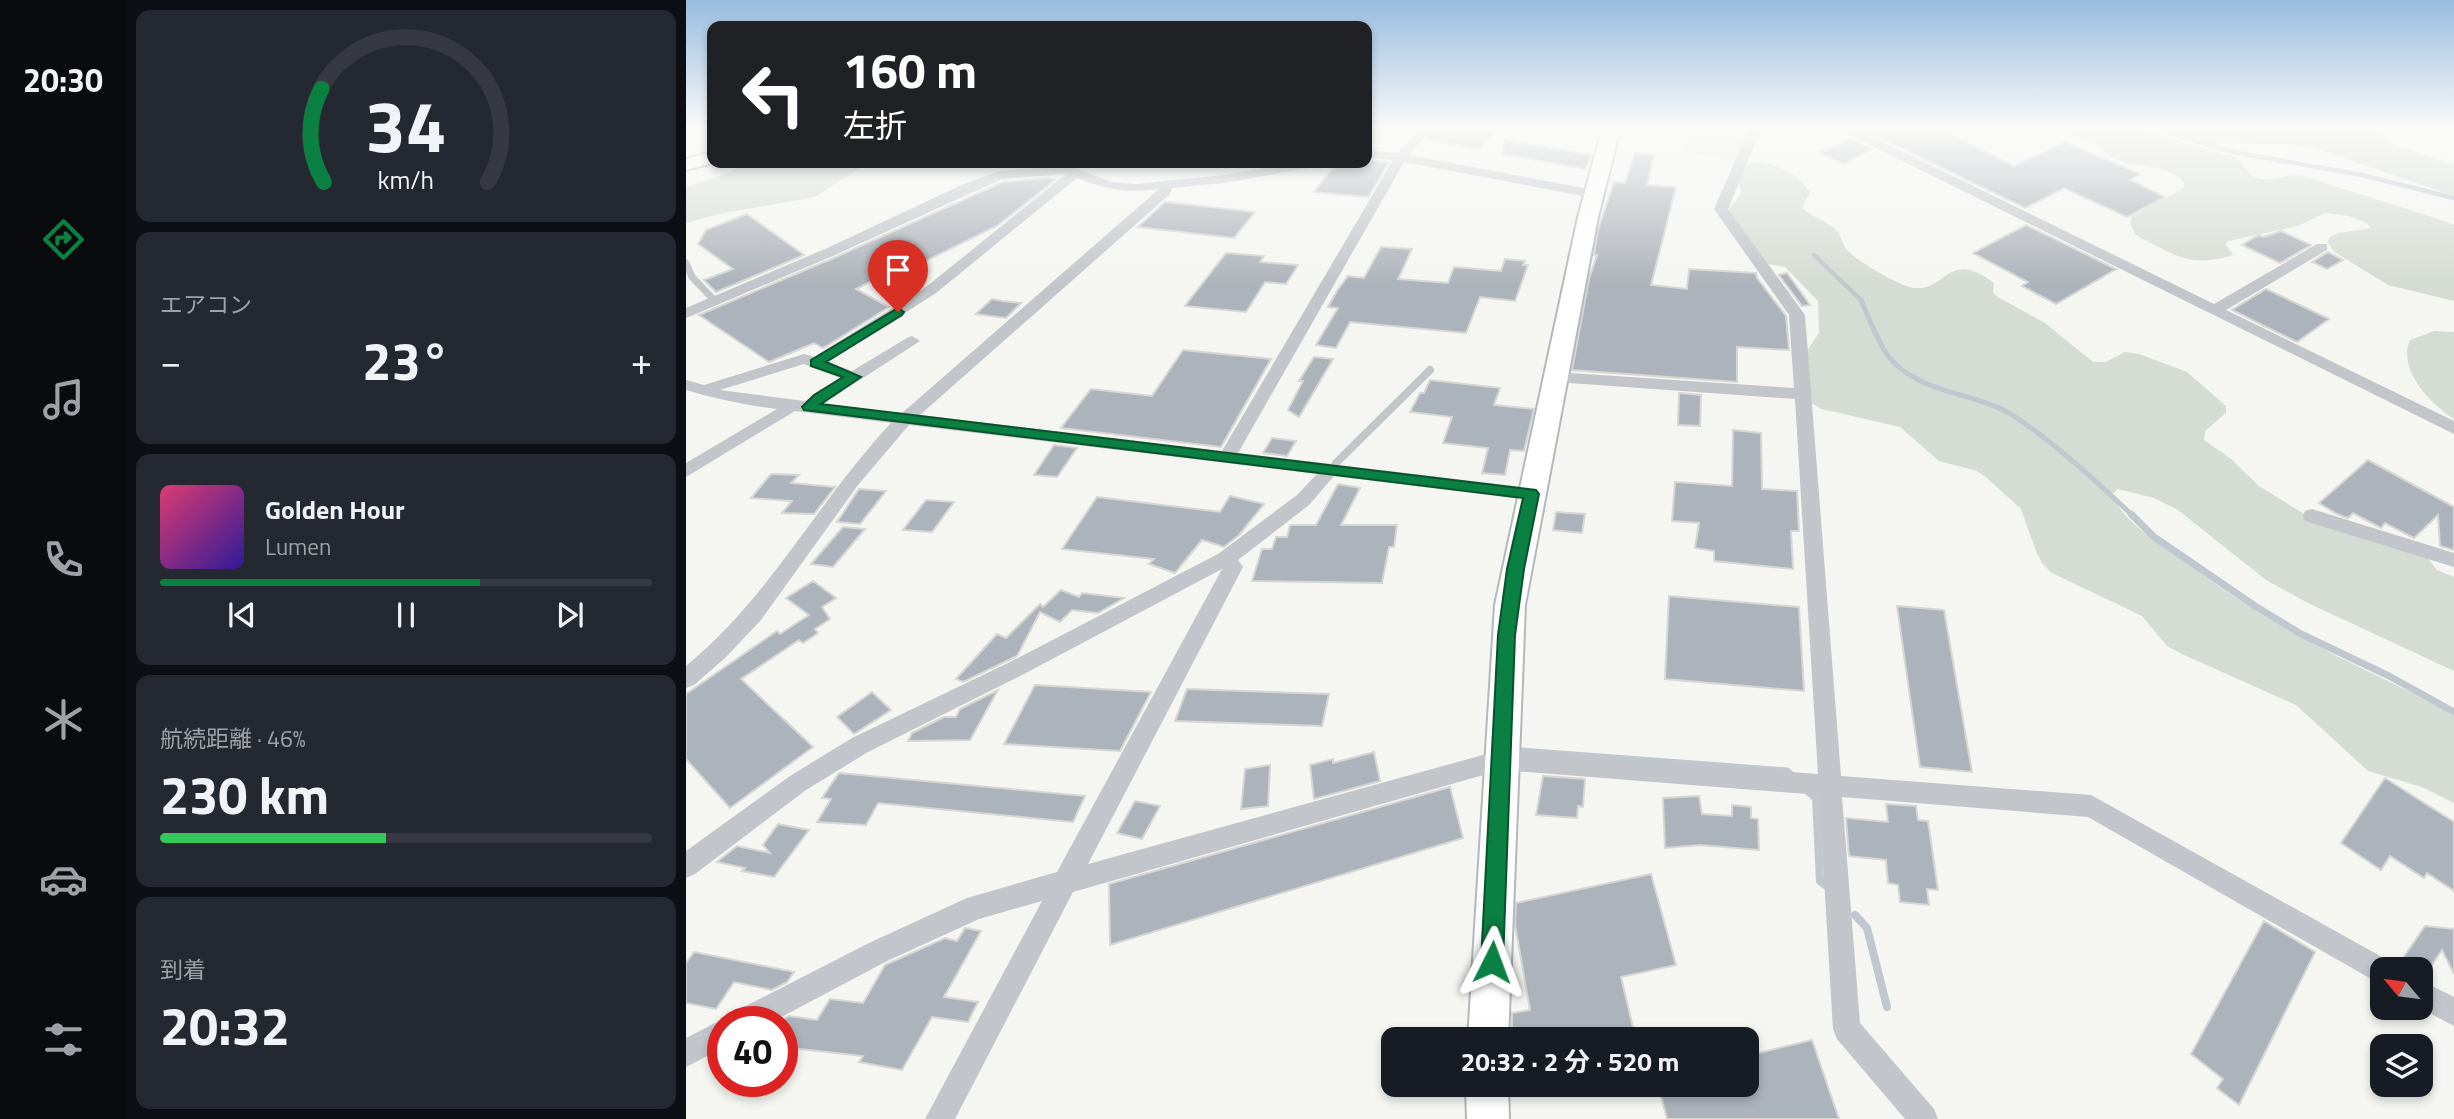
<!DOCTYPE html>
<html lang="ja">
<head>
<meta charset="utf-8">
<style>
  body { margin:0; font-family:"Titillium Web","Noto Sans JP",sans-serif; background:#242831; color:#f1f3f6; height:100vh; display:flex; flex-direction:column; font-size:26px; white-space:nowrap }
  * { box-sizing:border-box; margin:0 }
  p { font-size:23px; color:#9ea1a6 }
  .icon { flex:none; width:38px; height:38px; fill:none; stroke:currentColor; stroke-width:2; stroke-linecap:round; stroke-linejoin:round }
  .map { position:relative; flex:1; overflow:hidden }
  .panel { display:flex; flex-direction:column; gap:10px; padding:10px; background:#0d0f14; width:560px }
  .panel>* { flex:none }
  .guide { position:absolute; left:21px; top:21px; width:665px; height:147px; border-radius:14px; box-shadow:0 4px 10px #0003; background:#202124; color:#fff; overflow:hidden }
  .needle { width:46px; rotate:299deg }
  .buttons { position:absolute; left:1684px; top:957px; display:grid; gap:14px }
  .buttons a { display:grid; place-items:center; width:63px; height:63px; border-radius:14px; background:#171b24; box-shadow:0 4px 10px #0003; font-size:35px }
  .speed { position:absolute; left:21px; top:1006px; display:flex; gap:14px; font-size:35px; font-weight:700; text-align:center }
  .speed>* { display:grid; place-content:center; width:91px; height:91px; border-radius:50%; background:#171b24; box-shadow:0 4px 10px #0003; line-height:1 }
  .speed .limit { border:10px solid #d22; background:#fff; color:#111 }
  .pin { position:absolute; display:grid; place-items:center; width:60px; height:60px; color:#fff; margin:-72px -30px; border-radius:50% 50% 50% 0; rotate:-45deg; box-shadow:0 0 7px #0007 }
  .pin .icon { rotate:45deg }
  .me { position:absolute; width:77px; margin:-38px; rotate:3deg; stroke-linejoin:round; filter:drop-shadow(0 0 5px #0008) }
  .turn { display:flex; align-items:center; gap:24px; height:147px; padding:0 21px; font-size:32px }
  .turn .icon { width:91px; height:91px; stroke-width:2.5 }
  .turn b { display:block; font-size:49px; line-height:60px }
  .big { font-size:52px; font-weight:700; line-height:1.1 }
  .panel .card { flex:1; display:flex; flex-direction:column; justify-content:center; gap:10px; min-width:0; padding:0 24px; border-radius:14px; background:#242831 }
  .panel .dial { align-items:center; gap:0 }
  .dial svg { height:182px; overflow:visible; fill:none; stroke:#363941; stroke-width:7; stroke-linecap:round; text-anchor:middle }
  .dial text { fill:#f1f3f6; stroke:none }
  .song { display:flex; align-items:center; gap:21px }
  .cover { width:84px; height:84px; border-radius:10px; background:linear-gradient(135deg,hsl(340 70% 55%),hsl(250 70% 35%)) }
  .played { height:7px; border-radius:4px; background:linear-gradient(90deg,#0b8043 65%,#363941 65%) }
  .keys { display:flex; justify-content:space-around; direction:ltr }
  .heat { display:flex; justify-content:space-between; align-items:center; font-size:38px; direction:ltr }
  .charge { height:10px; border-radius:5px; background:linear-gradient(90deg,#34c759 46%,#363941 0) }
  .trip { position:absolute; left:695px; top:1027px; width:378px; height:70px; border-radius:14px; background:#171b24; box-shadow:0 4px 10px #0003; font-weight:700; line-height:70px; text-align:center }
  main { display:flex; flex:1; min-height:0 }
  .tabs { display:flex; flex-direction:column; width:126px; justify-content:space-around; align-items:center; background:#090b0e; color:#9ea1a6 }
  .tabs .icon { width:49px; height:49px }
  .tabs .active { color:#0b8043 }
  .tabs b { font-size:32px; color:#f1f3f6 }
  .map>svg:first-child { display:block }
  .built { fill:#e5e6e5 }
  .green { fill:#d5dcd3 }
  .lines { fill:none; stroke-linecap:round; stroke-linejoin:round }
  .stream-far3 { stroke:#c0c7ce; stroke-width:4.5 }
  .stream-far2 { stroke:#c0c7ce; stroke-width:5 }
  .stream-far1 { stroke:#c0c7ce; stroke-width:7 }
  .stream { stroke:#c0c7ce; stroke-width:8 }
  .building { fill:#adb3ba; stroke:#d6d6d4; stroke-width:2 }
  .secondary-casing { stroke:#b4b8be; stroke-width:4 }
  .lane-far1 { stroke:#c2c5c9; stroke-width:7 }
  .lane { stroke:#c2c5c9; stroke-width:8 }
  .street { fill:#c2c5c9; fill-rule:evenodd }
  .secondary { fill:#fff; fill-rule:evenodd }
  .route { fill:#0b8043; stroke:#07532c; stroke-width:2 }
</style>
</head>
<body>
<main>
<nav class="tabs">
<b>20:30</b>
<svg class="icon active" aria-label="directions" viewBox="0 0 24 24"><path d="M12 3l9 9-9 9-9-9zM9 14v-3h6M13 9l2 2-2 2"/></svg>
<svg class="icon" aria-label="music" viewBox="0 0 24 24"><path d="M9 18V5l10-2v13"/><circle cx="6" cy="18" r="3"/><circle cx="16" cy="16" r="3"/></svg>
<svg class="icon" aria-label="phone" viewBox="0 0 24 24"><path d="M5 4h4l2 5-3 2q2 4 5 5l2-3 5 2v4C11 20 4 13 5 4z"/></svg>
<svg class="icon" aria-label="climate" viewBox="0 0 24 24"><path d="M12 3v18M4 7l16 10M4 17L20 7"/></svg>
<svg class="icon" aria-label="car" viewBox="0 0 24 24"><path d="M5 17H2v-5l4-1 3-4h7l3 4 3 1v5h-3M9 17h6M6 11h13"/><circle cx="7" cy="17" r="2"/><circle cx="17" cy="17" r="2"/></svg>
<svg class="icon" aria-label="filters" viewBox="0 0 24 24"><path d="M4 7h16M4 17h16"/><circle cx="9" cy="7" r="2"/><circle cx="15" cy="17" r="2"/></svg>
</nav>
<section class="panel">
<div class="card dial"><svg viewBox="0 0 100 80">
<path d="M14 69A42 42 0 1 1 86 69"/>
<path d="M14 69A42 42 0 0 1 13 28" stroke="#0b8043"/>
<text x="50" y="56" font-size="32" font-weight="700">34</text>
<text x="50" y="72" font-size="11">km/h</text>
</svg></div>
<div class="card"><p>エアコン</p>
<div class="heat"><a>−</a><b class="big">23°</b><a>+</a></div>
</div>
<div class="card">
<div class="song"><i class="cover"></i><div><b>Golden Hour</b><p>Lumen</p></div></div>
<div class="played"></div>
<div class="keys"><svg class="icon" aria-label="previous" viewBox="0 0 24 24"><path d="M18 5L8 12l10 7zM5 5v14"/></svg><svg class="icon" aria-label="pause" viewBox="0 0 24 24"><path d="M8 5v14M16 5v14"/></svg><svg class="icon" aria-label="next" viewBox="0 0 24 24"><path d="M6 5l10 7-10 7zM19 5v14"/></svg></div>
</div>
<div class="card"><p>航続距離 · 46%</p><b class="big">230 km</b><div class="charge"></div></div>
<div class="card"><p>到着</p><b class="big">20:32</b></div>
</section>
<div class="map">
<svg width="1768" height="1119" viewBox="0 0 1768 1119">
  <rect width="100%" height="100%" fill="#f5f5f1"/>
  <path class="built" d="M1005,129H1012L1061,136L1051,160L994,151Z"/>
  <path class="green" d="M1355,129H1451L1548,157C1560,162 1558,171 1567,176C1581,185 1601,173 1617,176L1758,221L1768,225V301L1702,285L1647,251L1642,242L1644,237L1653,233L1685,228L1681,223L1663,216L1639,213L1612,226L1542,241L1539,244L1547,254L1544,256C1502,267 1492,256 1455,238L1449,234L1444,223L1446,216L1496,189L1499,185C1487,163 1454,169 1434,161C1424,157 1417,148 1407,143C1389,135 1374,133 1355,129Z
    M1476,129H1685L1715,148L1768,165V196L1629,148L1601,144L1524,143Z
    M1068,162C1092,164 1110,172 1124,192L1116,208C1125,216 1138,220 1148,228C1156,234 1155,244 1162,251C1171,261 1215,287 1228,288C1261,291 1262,248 1308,283L1307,293L1312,297L1359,323L1407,362H1420L1439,352L1453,354L1501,372L1540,406V413L1519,431L1518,440L1545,459L1573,486L1626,519L1740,556L1751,570L1768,577V671L1624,604L1580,580L1492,510L1468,498L1432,489L1426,494C1435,520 1476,547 1499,562C1535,588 1572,614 1611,635C1663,664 1717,686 1768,716V803L1736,787L1682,771L1610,705L1496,654L1481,646L1456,616L1366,573L1356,563L1350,551L1335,509L1301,478L1291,471L1253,461L1214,427L1136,409L1125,403L1121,351L1133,333L1132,301L1099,267L1082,264L1044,213L1043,209L1055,195L1053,182L1058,167Z
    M59,163H181L129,197L33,214L0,223V187L43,173Z
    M1748,331L1768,332V419C1745,404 1711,370 1724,340Z"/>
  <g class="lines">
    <path class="stream-far3" d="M1471,129L1546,152L1676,175L1768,198
      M1128,255L1176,301"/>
    <path class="stream-far2" d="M1175,300C1183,318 1191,341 1203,357C1232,394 1290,392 1328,416C1370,444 1410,481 1447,516"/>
    <path class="stream-far1" d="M1445,514L1468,537L1569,606L1615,634L1703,676L1768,712
      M835,751L1101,771L1104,774"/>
    <path class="stream" d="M1123,792L1130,798L1134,881L1139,885
      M1169,915L1181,928L1201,1007"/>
  </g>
  <path class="building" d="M748,129H812L793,149L740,139Z
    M1176,129H1254L1328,166L1379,142L1454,174L1444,180L1479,197L1441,217L1378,188L1339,208Z
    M1164,138L1186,149L1158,164L1134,153Z
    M819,140L906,155L899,169L817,154Z
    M949,153L968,155L961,185L990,187L965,285L1001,289L1003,269L1070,273L1071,278L1100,316L1103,350L1051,347V382L886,370L903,279L911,255H908L912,230L928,182L939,183Z
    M681,161L703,162L682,197L628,192L651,163L668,164Z
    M364,178L369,180L311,226L221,270L214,266L170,289L203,307L137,348L128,343L83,362L13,315L150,257L317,182Z
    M479,202L569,212L548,238L452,227Z
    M61,214L118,255L30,292L18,280L47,269L12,244L20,230Z
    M1340,225L1430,269L1370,304L1336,286L1342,282L1287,253Z
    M1595,231L1625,245L1594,263L1556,245L1573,235L1577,237Z
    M695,247L726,249L712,279L762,283L768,267L815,271L819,259L839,261L837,265H842L829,301L794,297L780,333L664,322L650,348L630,345L652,308L642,307L651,291L662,276L678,278Z
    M1642,252L1657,260L1641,269L1626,262Z
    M540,253L578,256L574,262L612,265L600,284L579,282L560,312L499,306Z
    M1101,273L1124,305L1116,306L1093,275Z
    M1580,289L1643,319L1611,342L1546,310Z
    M306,299L316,301L335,303L320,318L290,314Z
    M497,350L585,359L535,447L375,428L405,389L466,396Z
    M628,357L647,359L613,417L602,410L617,381H613Z
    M744,380L814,388L808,405L848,409L838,451L824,450L819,475L796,473L802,448L757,443L766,417L724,412L734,393H738Z
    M993,393L1015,395L1014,426L992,425Z
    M1047,430L1075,433L1076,489L1111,491L1113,531H1105L1107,569L1028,561V551L1009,548L1013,523L986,521L989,482L1046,486Z
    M586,438L610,441L601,456L577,453Z
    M368,445L391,448L371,477L348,475Z
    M1682,460L1768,507V550L1754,546L1752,515L1728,538L1699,523L1695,528L1667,513L1662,518L1651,514L1633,503Z
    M85,474L113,475L105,483L149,487L128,514L96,513L106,501L65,498Z
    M652,484L674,488L655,525H711L708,547H703L696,583L566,581L576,549H586L590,537H601L604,525H630Z
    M173,489L200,491L174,524L151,522Z
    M544,496L578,504L553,535L538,547L516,540L489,573L463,564L468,559L376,549L411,497L534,512Z
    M240,500L268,502L246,532L217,530Z
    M870,512L899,514L896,533L867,530Z
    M157,527L179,529L147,567L125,564Z
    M127,581L150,598L136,607L144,619L129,629L132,633L117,643L113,640L55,679L127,747L44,808L0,759V694L91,631L94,634L123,615L100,598Z
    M375,590L393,597L396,593L438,598L412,613L386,610L374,622L354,612L331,656L277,682L270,679L311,634L320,638L354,604L357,607Z
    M983,596L1113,607L1118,691L979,679Z
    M1211,606L1258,610L1286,772L1234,767Z
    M349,685L465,692L434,751L318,744Z
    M501,689L643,694L636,726L489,721Z
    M312,690L284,740L222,741L226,733L258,717H270L274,709Z
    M186,692L205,710L168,734L151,717Z
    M688,752L694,781L628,799L624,765L647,759V763Z
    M584,765L582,806L555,809L559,769Z
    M153,773L399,796L387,822L192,803L180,825L131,822L145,799L136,798Z
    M857,776L899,779L897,807L892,806L891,818L850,815Z
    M1699,778L1768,822V891L1741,873L1738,878L1704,856L1695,870L1655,843Z
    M764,787L777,838L424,945L423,884Z
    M1013,796L1016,814L1046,816V805L1065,807V818L1072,819L1073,850L1014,845L979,848L977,798Z
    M449,801L474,806L456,839L431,833Z
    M1200,804L1230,806L1232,820L1242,821L1252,890L1241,889L1243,905L1214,902L1212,885L1202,883L1200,860L1163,856L1160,818L1202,822Z
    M92,824L123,830L88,877L56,871L59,868L31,862L51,846L84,853L77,845Z
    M965,874L990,965L935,977L950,1040H826V1013L844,1010L829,925L830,903Z
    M1578,921L1629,952L1553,1105L1531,1088L1537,1079L1505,1054Z
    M1739,926L1768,929V974L1756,950L1737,978L1734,970H1726L1715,961Z
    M279,928L295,931L258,997L292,1002L282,1022L246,1017L216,1070L173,1062L177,1056L96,1047V1020L103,1016L131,1020L144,999L177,1003L199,965L259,938L271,941Z
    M8,952L108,972L101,982L86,990L48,982L30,1009L0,1003V963Z
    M1126,1040L1153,1119H981L972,1085H1060V1056Z"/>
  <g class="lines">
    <defs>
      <path id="secondary" d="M916,129H934L912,217L839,605L822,1040H782L809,605L892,217Z
        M26,152V163L0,170V159Z
        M780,1085H822L823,1119H781Z"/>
    </defs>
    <use href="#secondary" class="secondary-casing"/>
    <path class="lane-far1" d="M0,263L6,277L29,301"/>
    <path class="lane" d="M647,470L650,463L744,370"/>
    <path class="street" d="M733,129H745L723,155L908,190L914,194L908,198L718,162L552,453L845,488L851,489L854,494L851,499L845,500L648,476L623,505L552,560L557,567L402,864L815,750L1132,774L1109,399L869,382L861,377L869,372L1108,388L1103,315L1028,209L1063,129H1075L1042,209L1119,315L1155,776L1405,795L1705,962L1709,970H1696V984L1687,980L1402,817L1156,797L1174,1023L1248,1109L1252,1119H1219L1151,1039L1147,1029L1133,795L815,770L387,892L269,1119H239L356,901L293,919L201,961L86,1022H44L48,1012L183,943L281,898L371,872L536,569L338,674L182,752L120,790L9,874L0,878V851L104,776L166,738L324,662L532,554L611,495L631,474L223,425L172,485L75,620L39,658L8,685L0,688V666C83,598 132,501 205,423L109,411L0,477V463L91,409C59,405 30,399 0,390V380L18,385L118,354L128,357L240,287L380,174L316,179L149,255L5,316L0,318V308L139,249L280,183L314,171L383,166L426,182L449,184L538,175L608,163H634L628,167L538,183L486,188L484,194L234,415L536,451L707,160L681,158V150L712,153ZM391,178C422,190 440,193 473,189L216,413L137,404L234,341L226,336L221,338L166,371L142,362L250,293ZM118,364L154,378L119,401L34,390Z
      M1137,129L1173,130L1528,304L1631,244H1641V250L1540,310L1768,421V434L1166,136Z
      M1626,509L1768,553V567L1619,521L1617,516L1619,511Z
      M1734,980L1768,997V1026L1734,1008Z
      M37,1019L44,1022H37V1048L0,1067V1038Z"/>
    <use href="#secondary" class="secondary"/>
  </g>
  <linearGradient id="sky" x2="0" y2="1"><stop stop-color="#98bcde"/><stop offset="0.45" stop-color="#fafaf9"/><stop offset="1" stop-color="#fafaf9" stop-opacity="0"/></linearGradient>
  <rect width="1768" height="285" fill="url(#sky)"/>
  <path class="route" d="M212,308L218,312L216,315L140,362L175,377L135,404L850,490L853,494L838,569L829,635L817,962L814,970L806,973L798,970L795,962L812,635L821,569L837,498L118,410L116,407L128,395L157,377L125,366V360Z"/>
</svg>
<div class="buttons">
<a><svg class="needle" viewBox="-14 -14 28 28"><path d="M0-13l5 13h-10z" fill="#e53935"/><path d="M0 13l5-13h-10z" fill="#9ea1a6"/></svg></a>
<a><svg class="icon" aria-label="layers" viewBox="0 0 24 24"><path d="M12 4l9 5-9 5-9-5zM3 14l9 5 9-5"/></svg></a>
</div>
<div class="speed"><div class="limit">40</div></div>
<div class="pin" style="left:212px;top:312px;background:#d93025"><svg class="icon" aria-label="arrive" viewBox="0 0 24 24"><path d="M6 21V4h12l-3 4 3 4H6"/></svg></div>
<svg class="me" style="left:806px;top:962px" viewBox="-20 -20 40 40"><path d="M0-17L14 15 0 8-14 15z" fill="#0b8043" stroke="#fff" stroke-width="4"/></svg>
<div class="trip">20:32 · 2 分 · 520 m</div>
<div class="guide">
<div class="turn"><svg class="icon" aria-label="left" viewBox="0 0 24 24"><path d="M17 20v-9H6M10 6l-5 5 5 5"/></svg><div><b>160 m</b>左折</div></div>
</div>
</div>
</main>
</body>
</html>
